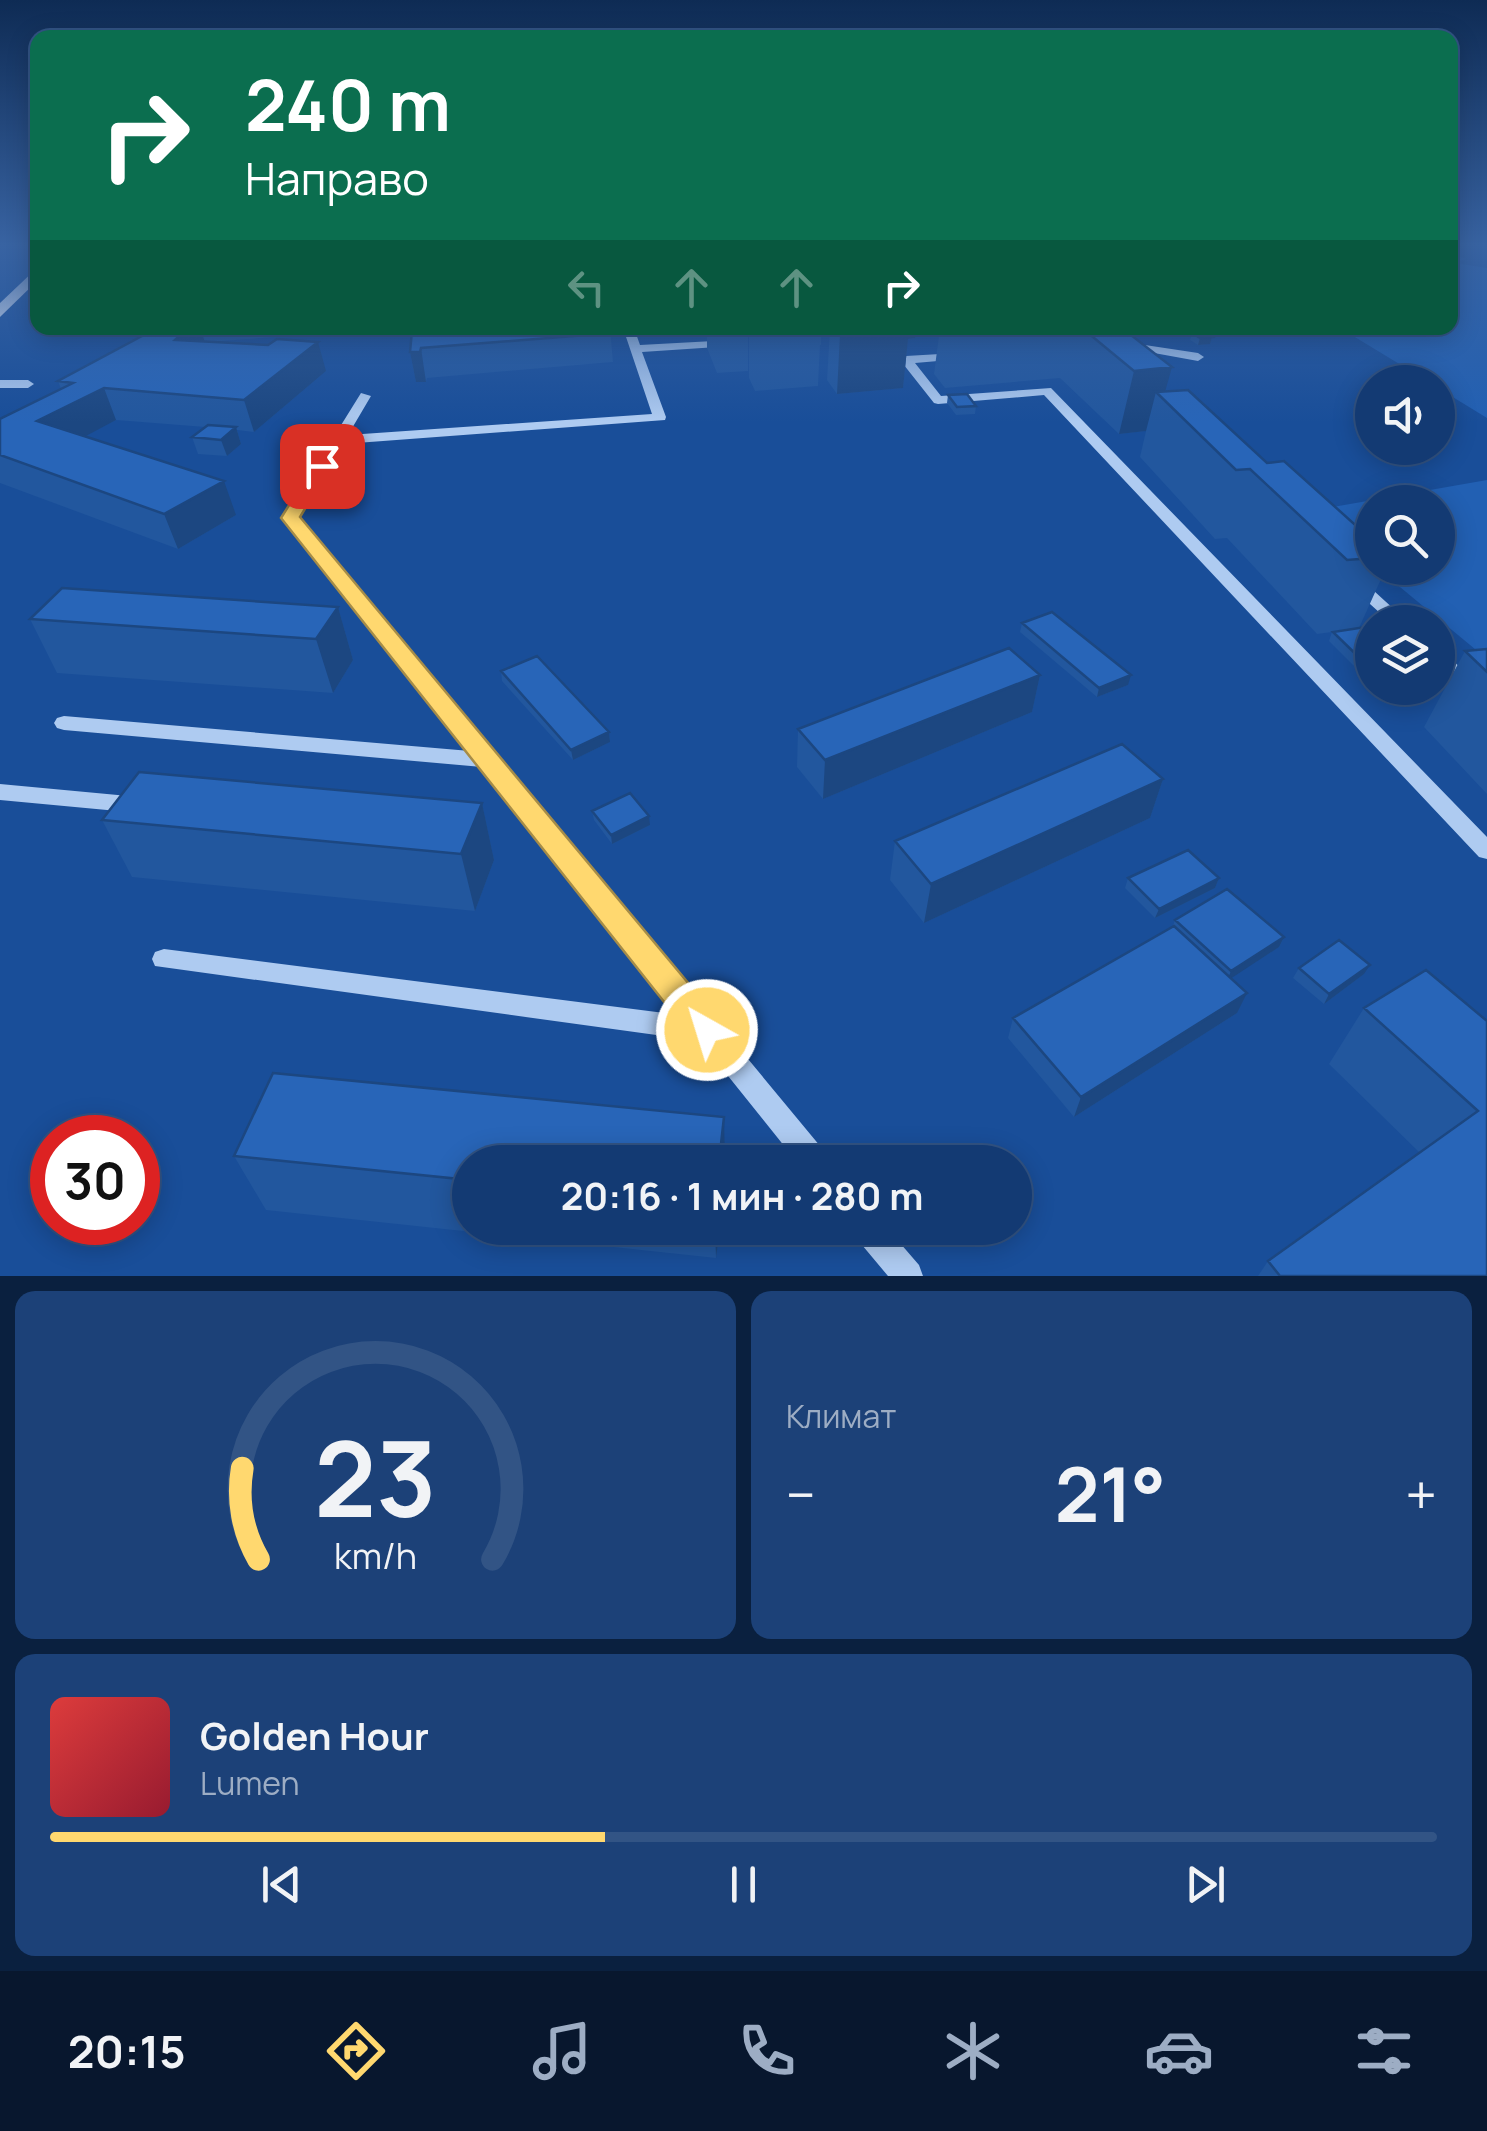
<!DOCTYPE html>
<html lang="ru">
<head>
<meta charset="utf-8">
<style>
  body { margin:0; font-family:Manrope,sans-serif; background:#1c4178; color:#f1f3f6; height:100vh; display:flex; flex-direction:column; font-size:38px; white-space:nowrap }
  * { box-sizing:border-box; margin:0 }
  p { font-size:32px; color:#9dadc4 }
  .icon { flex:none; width:55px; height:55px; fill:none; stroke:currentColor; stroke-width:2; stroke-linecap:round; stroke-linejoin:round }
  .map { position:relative; height:1276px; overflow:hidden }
  .sheet { display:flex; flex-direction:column; gap:15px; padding:15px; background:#0a203f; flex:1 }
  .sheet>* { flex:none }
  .banner { position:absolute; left:30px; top:30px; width:1428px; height:305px; border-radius:20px; box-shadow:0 5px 25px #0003,0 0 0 2px #325485; background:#0b6e4f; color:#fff; overflow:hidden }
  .buttons { position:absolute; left:1355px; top:365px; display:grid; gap:20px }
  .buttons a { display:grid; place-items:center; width:100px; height:100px; border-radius:50%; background:#133a73; box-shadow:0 5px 25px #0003,0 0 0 2px #325485; font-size:50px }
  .speed { position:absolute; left:30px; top:1115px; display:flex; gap:20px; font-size:50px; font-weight:700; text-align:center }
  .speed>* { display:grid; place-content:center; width:130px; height:130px; border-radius:50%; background:#133a73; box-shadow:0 5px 25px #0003,0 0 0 2px #325485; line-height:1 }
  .speed .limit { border:15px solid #d22; background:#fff; color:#111 }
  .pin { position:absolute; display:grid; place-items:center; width:85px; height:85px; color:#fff; margin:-42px; border-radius:20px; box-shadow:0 5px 15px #0006 }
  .me { position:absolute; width:110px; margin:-55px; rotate:321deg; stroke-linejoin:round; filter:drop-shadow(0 0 8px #0008) }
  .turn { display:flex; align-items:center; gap:35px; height:210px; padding:0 50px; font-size:45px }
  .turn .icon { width:130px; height:130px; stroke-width:2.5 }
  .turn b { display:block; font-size:70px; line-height:85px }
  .lanes { display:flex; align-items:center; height:95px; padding:0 50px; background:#0003; justify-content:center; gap:50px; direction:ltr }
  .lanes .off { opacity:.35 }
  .big { font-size:75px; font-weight:700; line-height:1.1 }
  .sheet .card { flex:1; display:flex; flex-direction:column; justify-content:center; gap:15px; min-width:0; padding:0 35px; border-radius:20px; background:#1c4178 }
  .sheet .dial { align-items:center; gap:0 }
  .dial svg { height:260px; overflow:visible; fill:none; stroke:#325485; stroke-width:7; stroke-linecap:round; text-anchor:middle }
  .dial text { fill:#f1f3f6; stroke:none }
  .song { display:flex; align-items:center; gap:30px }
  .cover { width:120px; height:120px; border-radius:15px; background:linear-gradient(135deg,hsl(0 70% 55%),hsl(350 70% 35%)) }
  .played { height:10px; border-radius:5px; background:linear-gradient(90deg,#ffd86f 40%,#325485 40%) }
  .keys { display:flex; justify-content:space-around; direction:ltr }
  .heat { display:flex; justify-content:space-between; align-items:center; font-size:55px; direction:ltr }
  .sheet .tiles { flex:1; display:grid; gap:15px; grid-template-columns:1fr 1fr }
  .card:last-child { grid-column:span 2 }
  .trip { position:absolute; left:452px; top:1145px; width:580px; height:100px; border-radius:50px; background:#133a73; box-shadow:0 5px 25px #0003,0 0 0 2px #325485; font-weight:700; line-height:100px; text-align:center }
  .tabs { display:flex; height:160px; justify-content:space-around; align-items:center; background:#08172e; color:#9dadc4 }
  .tabs .icon { width:70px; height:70px }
  .tabs .on { color:#ffd86f }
  .tabs b { font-size:45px; color:#f1f3f6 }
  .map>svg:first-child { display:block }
  .green { fill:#2260b3 }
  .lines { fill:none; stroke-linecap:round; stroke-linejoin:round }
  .minor { fill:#aecbf1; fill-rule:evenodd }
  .major { fill:#f9fbff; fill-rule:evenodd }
  .wall { fill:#22579e }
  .shaded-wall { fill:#1c4781 }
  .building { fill:#2865b8; stroke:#1c4781; stroke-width:2.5 }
  .route { fill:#ffd86f; stroke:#a68c48; stroke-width:2.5 }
</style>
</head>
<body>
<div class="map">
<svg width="1487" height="1276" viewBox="0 0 1487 1276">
  <rect width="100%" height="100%" fill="#194e99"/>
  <path class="green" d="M1450,253L1466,259L1455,263L1487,268V418L1438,388V382H1429L1340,328H1450Z
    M1487,480V659L1377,568H1438V502H1372V563L1310,511Z"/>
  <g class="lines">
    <path class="minor" d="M623,328H634L640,345L732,340L738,343L732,346L642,352L666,417L665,420L343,444L299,517L825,1152L829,1162H797L700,1041L155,966L152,959L155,952L164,949L680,1015L482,767L64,730L57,728L54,723L57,718L64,716L470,751L284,517L361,393L371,396L348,435L652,414Z
      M1125,342L1198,353L1204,357L1198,361L1121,347V343Z
      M957,353L963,357L961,359L915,363L941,396L1051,388L1487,837V859L1479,857L1044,395L938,404L934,403L900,360L906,356Z
      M0,380H28L34,384L28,388H0Z
      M1356,578L1362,580L1408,622H1390L1350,586L1348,583Z
      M1438,651L1444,653L1487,691V707L1480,705L1438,666Z
      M0,784L139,797L146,800L149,805L146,810L139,813L0,800Z
      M853,1228H887L919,1265L923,1276H888L857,1239Z"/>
    <path class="major" d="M38,267V280L0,317V303Z"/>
  </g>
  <path class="wall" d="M157,328H396L208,342L326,371L254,432L237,430L241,444L227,456L198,454L192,437L205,427L116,420L84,436L236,515L178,549L0,483V419L61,389L58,381Z
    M439,328H610L613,362L427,378L426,382H416L410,352L439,330Z
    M707,328H748V371L717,373L707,348Z
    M749,328H820L821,337V345H820L818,386L755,391L749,378Z
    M830,328H912L915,338L908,339L903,388L837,394L827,380Z
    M940,328H1122L1165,391L1267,463L1372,540V568H1386L1359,628L1372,626V684L1329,641L1332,632L1317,634L1227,538L1215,539L1140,457L1146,431L1119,434L1060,378L945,388L934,374Z
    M1192,333L1212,337L1210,344L1198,345L1190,340Z
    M948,395L976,406L975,414L956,415L947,403Z
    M338,607L353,660L333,693L57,673L30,619Z
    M1022,623L1128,685L1097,697L1020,632Z
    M1487,649V794L1424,727L1465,651Z
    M501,671L609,732L610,742L573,760L502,681Z
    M1040,675L1032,712L823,799L797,767L798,729Z
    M1163,779L1150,818L924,923L890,880L895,841Z
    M482,803L494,860L475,911L132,877L102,820Z
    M592,811L650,825L612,844L594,820Z
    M1128,878H1219L1215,888L1155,918L1125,888Z
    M1175,920L1284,937L1279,947L1230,978L1237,1013L1074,1117L1008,1038L1013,1018L1173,926Z
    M1299,968L1364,974L1324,1004L1293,978Z
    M1364,1008L1487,1021V1276H1258L1268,1261L1420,1153L1329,1064Z
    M234,1156L470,1162V1228H720L716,1258L266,1210Z"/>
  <path class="shaded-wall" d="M188,328H200L205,342L175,340Z
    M909,328L916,331L915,338L908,339L903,388L837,394L840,334Z
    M1212,337L1210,344L1198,345L1200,338Z
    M318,342L326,371L254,432L244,400Z
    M421,348L426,382H416L410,352Z
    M1172,367L1163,399L1156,392L1146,431L1119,434L1134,371Z
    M104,388L116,420L52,454L37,421Z
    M236,427L241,444L227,456L221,440Z
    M224,481L236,515L178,549L164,514Z
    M338,607L353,660L333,693L316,639Z
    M1040,675L1032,712L823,799L825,760Z
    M1131,675L1128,685L1097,697L1099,688Z
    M609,732L610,742L573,760L571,750Z
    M1163,779L1150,818L924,923L931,884Z
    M482,803L494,860L475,911L461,854Z
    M649,816L650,825L612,844L611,835Z
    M1219,878L1215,888L1155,918L1159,909Z
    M1284,937L1279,947L1227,981L1231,971Z
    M1370,965L1364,974L1324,1004L1329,994Z
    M1247,993L1237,1013L1074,1117L1081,1097Z
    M724,1117L725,1162H719Z
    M715,1228H720L716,1258Z"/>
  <path class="building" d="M157,328H188L175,340L268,345L277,339L318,342L244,400L104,388L37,421L224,481L164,514L0,455V419L73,383L58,381Z
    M481,328H610L611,333L421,348L420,352H410L412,331Z
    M753,328H799L755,331Z
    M836,328H909L840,334Z
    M1082,328H1122L1172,367L1134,371Z
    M1204,332L1212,337L1200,338L1192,333Z
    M1188,390L1267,463L1284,461L1372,540V558L1347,560L1250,469L1236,470L1156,392Z
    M967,394L976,406L957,407L948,395Z
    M208,425L236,427L221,440L192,437Z
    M62,588L338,607L316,639L30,619Z
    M1052,612L1131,675L1099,688L1022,623Z
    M1372,626V670L1333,632Z
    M1009,648L1040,675L825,760L798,729Z
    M1487,649V672L1465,651Z
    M537,656L609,732L571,750L501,671Z
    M1122,744L1163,779L931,884L895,841Z
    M139,772L482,803L461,854L102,820Z
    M630,793L649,816L611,835L592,811Z
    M1188,850L1219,878L1159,909L1128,878Z
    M1227,889L1284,937L1231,971L1175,920Z
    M1174,926L1247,993L1081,1097L1013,1018Z
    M1339,940L1370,965L1329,994L1299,968Z
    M1426,970L1487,1021V1276H1280L1268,1261L1478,1111L1364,1008Z
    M273,1073L724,1117L719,1162H470V1180L234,1156Z"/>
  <linearGradient id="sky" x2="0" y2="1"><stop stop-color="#0e2b54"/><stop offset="0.58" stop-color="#3863a2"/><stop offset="1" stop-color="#3863a2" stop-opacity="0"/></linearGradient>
  <rect width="1487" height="422" fill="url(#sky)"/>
  <path class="route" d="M322,461L331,466L300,517L719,1020L724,1030L719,1041L707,1045L695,1041L281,518L316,462Z"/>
</svg>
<div class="buttons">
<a><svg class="icon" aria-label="sound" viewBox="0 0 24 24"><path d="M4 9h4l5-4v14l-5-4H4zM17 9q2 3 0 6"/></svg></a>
<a><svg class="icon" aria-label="search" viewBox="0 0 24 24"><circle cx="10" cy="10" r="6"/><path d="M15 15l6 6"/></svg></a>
<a><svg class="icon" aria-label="layers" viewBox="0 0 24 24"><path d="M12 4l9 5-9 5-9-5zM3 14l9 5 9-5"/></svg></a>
</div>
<div class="speed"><div class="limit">30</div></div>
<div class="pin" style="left:322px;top:466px;background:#d93025"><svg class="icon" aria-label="arrive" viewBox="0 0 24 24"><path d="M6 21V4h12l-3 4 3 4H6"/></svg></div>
<svg class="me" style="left:707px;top:1030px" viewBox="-20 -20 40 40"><circle r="17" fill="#ffd86f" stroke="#fff" stroke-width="3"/><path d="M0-11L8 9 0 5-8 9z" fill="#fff"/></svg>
<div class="trip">20:16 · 1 мин · 280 m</div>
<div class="banner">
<div class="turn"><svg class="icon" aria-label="right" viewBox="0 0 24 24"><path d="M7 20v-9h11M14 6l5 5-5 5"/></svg><div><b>240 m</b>Направо</div></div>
<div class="lanes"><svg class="icon off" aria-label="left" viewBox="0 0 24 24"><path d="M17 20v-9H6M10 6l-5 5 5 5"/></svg><svg class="icon off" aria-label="ahead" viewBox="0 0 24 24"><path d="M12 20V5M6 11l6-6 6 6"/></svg><svg class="icon off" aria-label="ahead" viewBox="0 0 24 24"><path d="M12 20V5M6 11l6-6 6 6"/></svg><svg class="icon" aria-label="right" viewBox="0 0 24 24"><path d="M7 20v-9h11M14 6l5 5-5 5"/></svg></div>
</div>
</div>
<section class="sheet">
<div class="tiles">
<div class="card dial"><svg viewBox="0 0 100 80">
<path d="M14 69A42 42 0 1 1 86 69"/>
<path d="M14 69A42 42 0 0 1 9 41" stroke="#ffd86f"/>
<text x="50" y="56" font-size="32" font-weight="700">23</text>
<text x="50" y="72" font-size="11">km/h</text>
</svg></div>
<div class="card"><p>Климат</p>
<div class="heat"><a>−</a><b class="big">21°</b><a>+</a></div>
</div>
<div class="card">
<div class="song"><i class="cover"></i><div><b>Golden Hour</b><p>Lumen</p></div></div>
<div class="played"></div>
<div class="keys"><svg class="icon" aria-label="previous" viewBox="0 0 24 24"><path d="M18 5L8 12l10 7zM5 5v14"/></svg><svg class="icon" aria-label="pause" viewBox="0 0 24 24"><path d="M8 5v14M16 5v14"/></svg><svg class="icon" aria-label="next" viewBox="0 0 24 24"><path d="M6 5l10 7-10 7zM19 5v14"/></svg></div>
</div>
</div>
</section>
<nav class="tabs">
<b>20:15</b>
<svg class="icon on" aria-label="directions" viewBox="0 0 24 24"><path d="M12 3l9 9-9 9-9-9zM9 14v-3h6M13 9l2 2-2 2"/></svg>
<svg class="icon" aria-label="music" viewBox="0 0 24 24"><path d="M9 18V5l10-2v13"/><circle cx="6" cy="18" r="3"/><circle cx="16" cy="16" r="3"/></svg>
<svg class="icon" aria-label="phone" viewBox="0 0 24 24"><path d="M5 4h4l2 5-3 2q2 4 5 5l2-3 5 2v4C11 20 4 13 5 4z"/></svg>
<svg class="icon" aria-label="climate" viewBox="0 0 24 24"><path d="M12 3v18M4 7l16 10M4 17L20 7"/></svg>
<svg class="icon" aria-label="car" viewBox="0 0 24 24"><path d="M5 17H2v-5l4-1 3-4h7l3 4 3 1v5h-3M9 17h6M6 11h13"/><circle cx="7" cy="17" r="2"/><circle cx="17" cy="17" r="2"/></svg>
<svg class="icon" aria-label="filters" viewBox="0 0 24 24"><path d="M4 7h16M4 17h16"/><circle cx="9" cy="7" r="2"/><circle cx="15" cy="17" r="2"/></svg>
</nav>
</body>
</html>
